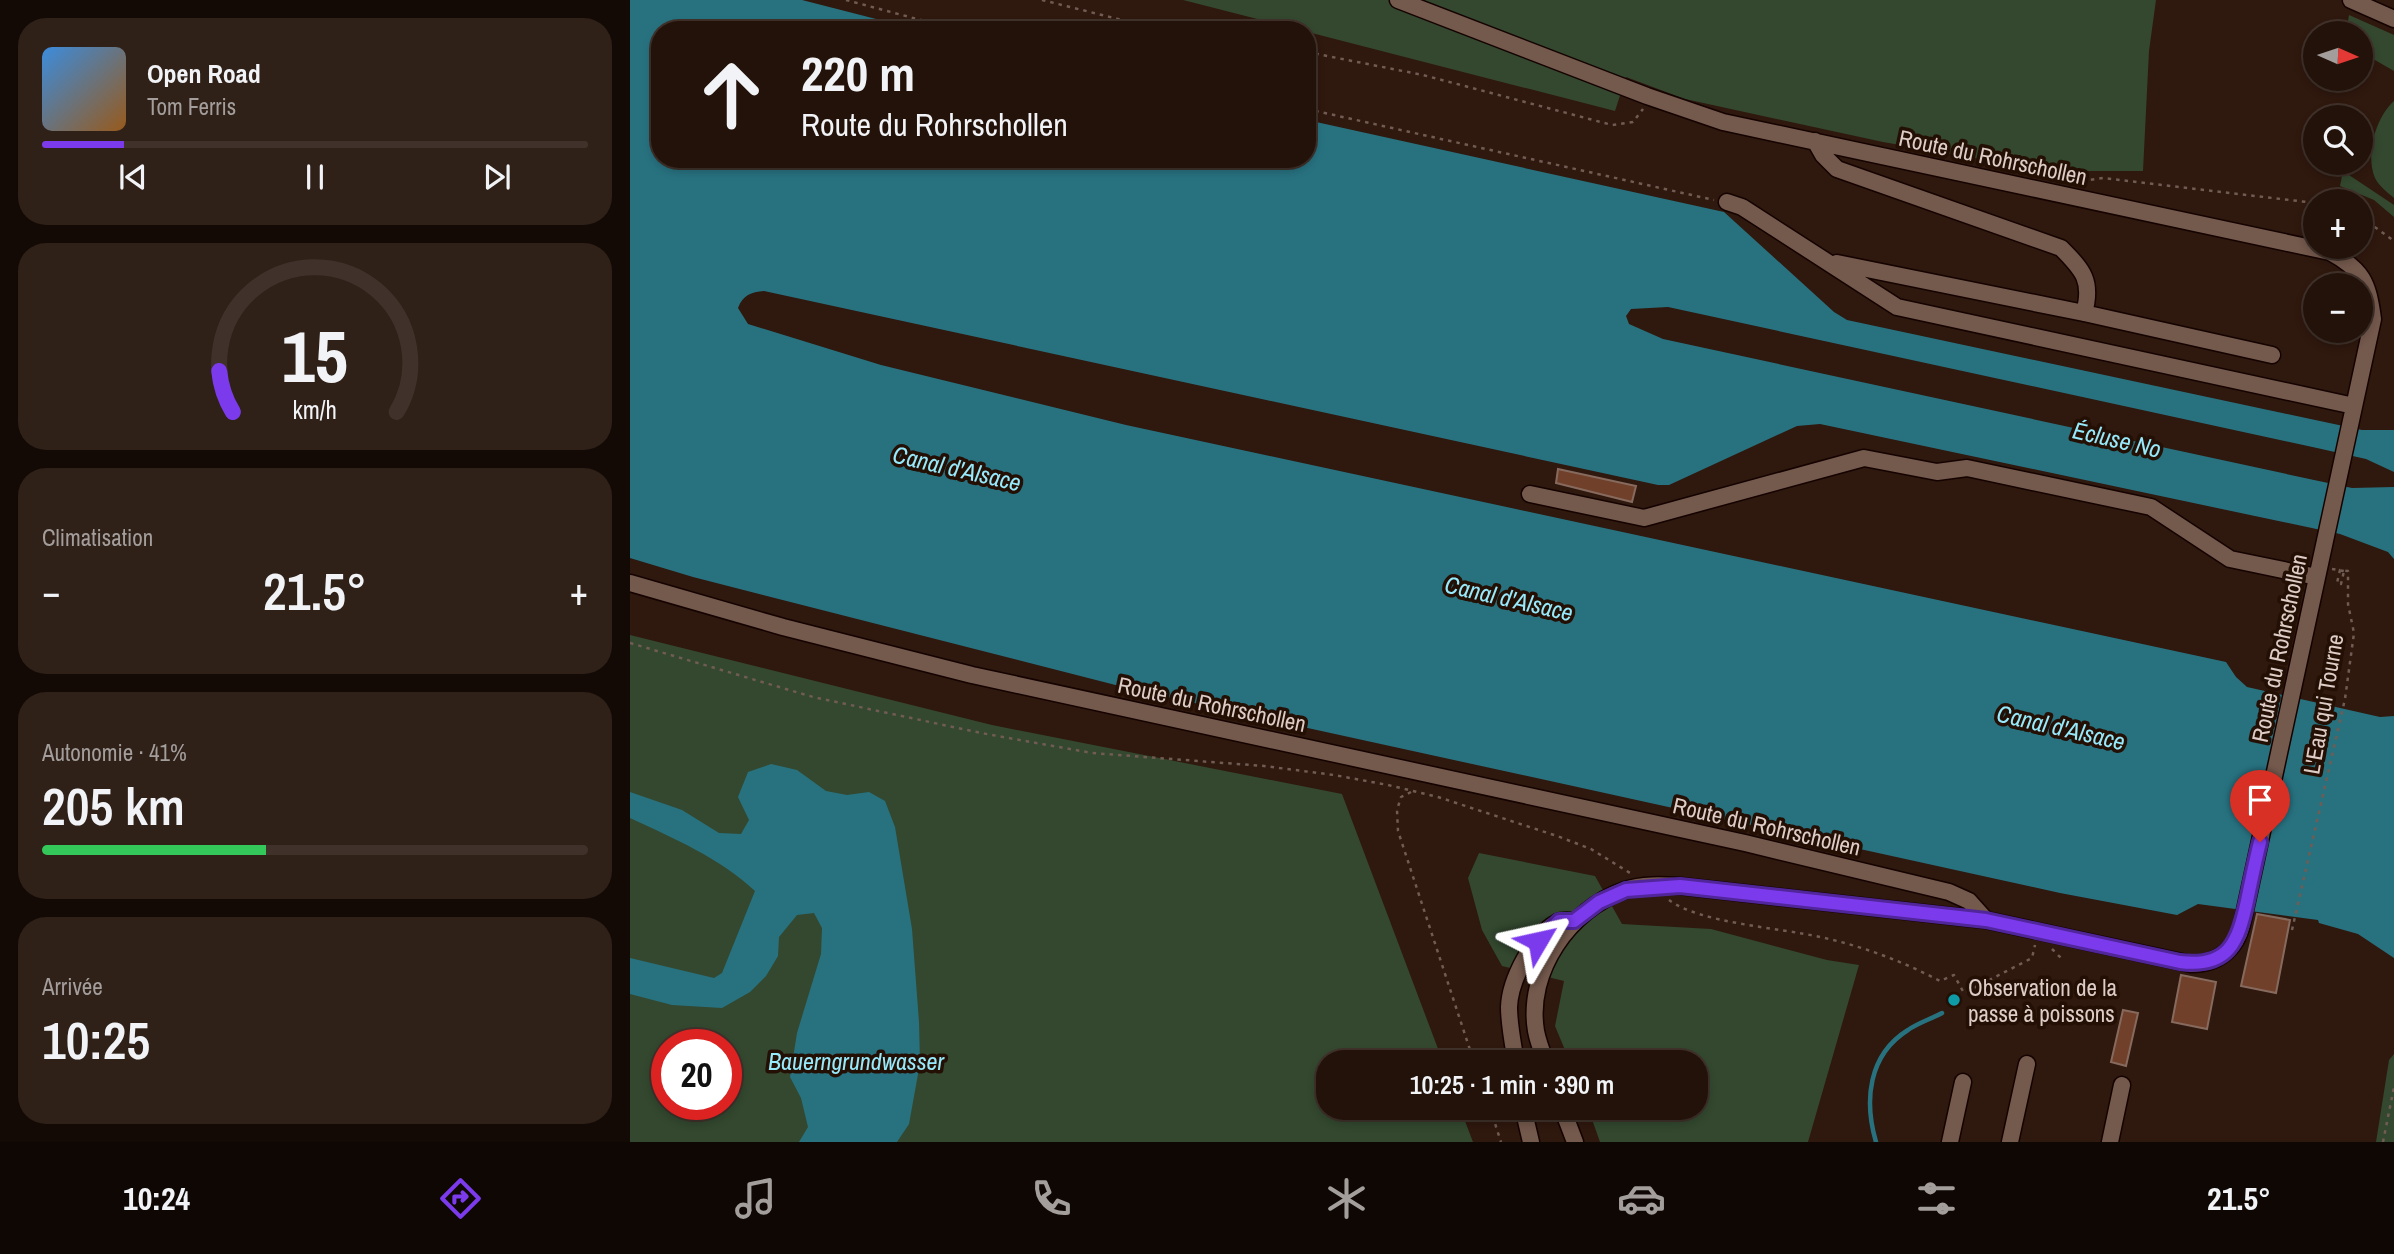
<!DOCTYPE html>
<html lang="fr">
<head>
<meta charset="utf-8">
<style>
  body { margin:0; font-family:"Archivo Narrow",sans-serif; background:#2f2018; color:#f1f3f6; height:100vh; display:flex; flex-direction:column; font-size:26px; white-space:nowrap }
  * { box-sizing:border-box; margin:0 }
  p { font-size:23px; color:#a39e9c }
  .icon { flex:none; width:38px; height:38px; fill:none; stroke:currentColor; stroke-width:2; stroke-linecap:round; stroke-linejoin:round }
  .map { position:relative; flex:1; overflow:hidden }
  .drawer { display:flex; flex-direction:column; gap:18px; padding:18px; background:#130a06; width:630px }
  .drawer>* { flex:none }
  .top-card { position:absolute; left:21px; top:21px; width:665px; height:147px; border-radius:28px; box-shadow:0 4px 10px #0003,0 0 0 2px #40322b; background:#23120a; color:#f1f3f6; overflow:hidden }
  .needle { width:46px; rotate:93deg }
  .tools { position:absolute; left:1673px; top:21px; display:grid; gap:14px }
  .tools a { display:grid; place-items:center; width:70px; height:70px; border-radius:50%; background:#23120a; box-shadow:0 4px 10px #0003,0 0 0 2px #40322b; font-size:35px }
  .speed { position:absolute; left:21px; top:1029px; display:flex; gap:14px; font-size:35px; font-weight:700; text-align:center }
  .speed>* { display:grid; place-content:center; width:91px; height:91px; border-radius:50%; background:#23120a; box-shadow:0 4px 10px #0003,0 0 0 2px #40322b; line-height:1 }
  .speed .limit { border:10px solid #d22; background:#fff; color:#111 }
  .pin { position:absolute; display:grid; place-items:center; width:60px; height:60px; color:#fff; margin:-72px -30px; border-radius:50% 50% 50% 0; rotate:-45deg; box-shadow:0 0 7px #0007 }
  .pin .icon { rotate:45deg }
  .me { position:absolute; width:77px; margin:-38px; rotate:54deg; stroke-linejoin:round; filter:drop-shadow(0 0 5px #0008) }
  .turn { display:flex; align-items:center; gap:24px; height:147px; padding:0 35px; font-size:32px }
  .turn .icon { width:91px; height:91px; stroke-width:2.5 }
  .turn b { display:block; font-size:49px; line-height:60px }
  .big { font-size:52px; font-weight:600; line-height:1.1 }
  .drawer .card { flex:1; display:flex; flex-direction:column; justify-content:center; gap:10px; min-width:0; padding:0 24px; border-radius:28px; background:#2f2018 }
  .drawer .dial { align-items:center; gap:0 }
  .dial svg { height:182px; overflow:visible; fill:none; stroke:#40322b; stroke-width:7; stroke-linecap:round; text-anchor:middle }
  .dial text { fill:#f1f3f6; stroke:none }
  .song { display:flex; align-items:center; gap:21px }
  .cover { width:84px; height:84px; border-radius:10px; background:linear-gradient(135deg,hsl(210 70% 55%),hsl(30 70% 35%)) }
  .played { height:7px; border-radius:4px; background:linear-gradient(90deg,#7c3aed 15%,#40322b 15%) }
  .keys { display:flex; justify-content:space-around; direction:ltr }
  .heat { display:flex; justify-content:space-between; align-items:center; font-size:38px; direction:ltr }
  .charge { height:10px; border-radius:5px; background:linear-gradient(90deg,#34c759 41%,#40322b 0) }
  .trip { position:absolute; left:686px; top:1050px; width:392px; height:70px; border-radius:28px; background:#23120a; box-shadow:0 4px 10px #0003,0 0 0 2px #40322b; font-weight:600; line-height:70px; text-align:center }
  .tabs { display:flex; height:112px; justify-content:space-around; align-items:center; background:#0e0704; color:#a39e9c }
  .tabs .icon { width:49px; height:49px }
  .tabs .on { color:#7c3aed }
  .tabs b { font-size:32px; color:#f1f3f6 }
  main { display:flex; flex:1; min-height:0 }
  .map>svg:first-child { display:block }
  .green { fill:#33482f; fill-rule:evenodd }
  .water { fill:#287280 }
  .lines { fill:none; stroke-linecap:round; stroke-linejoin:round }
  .stream { stroke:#287280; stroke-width:4.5 }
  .building { fill:#70402a; stroke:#866a5e; stroke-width:2 }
  .minor-casing { stroke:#150300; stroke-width:19 }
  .path { stroke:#705c53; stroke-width:2.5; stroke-dasharray:3.5 5; stroke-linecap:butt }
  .minor { stroke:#74594d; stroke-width:16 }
  .path-bridge { stroke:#705c53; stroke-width:2.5; stroke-dasharray:3.5 5; stroke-linecap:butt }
  .route-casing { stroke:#51269a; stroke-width:18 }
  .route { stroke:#7c3aed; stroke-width:12 }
  .culture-dot { fill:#0f9aa8; stroke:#240f05; stroke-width:2.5 }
  .labels { text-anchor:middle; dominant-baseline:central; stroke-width:7; stroke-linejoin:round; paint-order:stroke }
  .street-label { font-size:23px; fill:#ddcdc6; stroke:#240f05 }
  .poi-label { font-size:23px; fill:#ddcdc6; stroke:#240f05; text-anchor:start }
  .water-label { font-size:24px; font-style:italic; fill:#97eafb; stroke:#240f05 }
</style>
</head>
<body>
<main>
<section class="drawer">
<div class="card">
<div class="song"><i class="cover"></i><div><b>Open Road</b><p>Tom Ferris</p></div></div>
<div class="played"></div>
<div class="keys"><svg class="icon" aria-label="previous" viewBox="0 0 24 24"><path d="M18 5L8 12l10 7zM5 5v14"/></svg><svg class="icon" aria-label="pause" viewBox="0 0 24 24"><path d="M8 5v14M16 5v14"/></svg><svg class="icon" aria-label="next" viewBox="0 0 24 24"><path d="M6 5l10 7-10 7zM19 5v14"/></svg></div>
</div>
<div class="card dial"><svg viewBox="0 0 100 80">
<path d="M14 69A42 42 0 1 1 86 69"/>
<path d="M14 69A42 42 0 0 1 8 51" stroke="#7c3aed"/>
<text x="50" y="56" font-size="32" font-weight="700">15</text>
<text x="50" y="72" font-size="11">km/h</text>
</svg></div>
<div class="card"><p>Climatisation</p>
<div class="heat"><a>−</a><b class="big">21.5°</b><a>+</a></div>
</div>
<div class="card"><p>Autonomie · 41%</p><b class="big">205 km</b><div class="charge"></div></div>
<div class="card"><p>Arrivée</p><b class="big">10:25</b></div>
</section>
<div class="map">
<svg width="1764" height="1142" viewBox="0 0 1764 1142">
  <rect width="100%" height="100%" fill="#2f180e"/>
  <path class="green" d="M553,0H1526L1519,51L1513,171H1419L1253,142L1055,99L996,77L985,111Z
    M1719,15L1764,35V71L1731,52V33H1716Z
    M1764,101V198C1757,192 1749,186 1745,178C1735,154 1746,117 1764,101Z
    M1713,171L1764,205V217L1744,200L1710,186Z
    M0,635L362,725L712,794L813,1062H698V1108H830L843,1142H0ZM37,1045H96V1104H37Z
    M849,853L965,876L992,924L1081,929L1197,960L1229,965L1178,1142H970L958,1108H1066V1062H940L925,1026L934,981L872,966L852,930L838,878Z
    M1764,1054V1142H1746L1759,1060Z"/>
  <path class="water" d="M0,0H172L289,30H30V159H677V120L1094,212L1204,312L1217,320L1732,430H1764V472L1736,459L1687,448L1038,307L1001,309L996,316L999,324L1033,339L1684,480L1722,488L1764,487V559L1758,552L1710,534L1190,424L1167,426L1039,485H1028L134,291C121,292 113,295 108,308L118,324L251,365L496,425L1596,662L1606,677L1617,687L1750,717L1764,716V958L1728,934L1689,923L1688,920L1568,904L1547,915L1430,893L505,690L63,577L0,558Z
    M141,764L167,770L196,791L217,795L239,792L255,801L265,827L282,929L289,1022L290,1063L279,1124L267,1142H169L178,1127L171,1098L160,1077L167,1033L191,954L192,928L184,913L167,915L149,937L148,956L136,976L120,992L92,1008L42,1005L0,994V958L84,978L92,973L125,891C90,858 43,838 0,818V792L52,810L89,833L111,834L119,820L108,797L118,772Z"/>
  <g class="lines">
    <path class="stream" d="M1246,1142C1234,1101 1238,1055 1278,1030C1288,1023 1301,1019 1312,1013"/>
  </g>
  <path class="building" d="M928,469L1006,486L1002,502L926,483Z
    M1627,914L1660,920L1646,993L1611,986Z
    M1551,975L1586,982L1577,1029L1542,1022Z
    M1493,1010L1508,1013L1496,1066L1481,1062Z"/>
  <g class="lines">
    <defs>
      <path id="minor" d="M768,0L1017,96L1093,122L1700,252C1733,270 1738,282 1743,319L1612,924C1606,950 1587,964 1561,964L1356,920L1050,886C1032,885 1012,884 995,890C940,909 896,971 906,1031C908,1042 912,1052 916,1062
        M1721,0L1764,19
        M1185,141L1193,155L1207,169L1431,248C1453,270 1463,281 1454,313
        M1097,202L1112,207L1267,307L1724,406
        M1207,263L1454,313L1642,355
        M900,494L1014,518L1234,458L1307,472L1337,468L1521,507L1600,559L1687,577
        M0,583L153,627L342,675L1115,843L1319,892L1339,901L1356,920
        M886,1062C883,1044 879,1025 879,1007C880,980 903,935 928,922C932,920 939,921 944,921
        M893,1108L901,1142
        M932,1108L945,1142
        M1320,1142L1333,1082
        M1380,1142L1397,1064
        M1480,1142L1492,1085"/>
    </defs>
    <use href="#minor" class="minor-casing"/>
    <path class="path" d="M216,0L328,30
      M412,0L496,21L547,30
      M677,52L793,75L982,125L1003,122L1013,109
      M677,109L1084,200
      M1444,182L1473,178L1685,203
      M1731,217L1764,241
      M0,643L183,697L351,733L462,753L634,766L704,775L758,785L808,797L927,836L961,849L1000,873
      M781,792L771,797L767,810L768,831L844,1062
      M1039,900C1069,923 1151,928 1190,937C1232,946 1272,961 1310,981L1324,975L1334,993L1402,958L1405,945
      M1662,930L1715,699L1724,633L1718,604V571L1710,570L1707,583L1711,584L1714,571
      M1422,949L1432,959
      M860,1108L871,1142
      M1753,1142L1764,1087"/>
    <use href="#minor" class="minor"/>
    <path class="path-bridge" d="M1702,569L1714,571"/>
  </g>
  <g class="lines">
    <defs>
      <path id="route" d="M908,941L929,921H944L969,902L996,890L1050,886L1356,920L1550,962C1599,968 1608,942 1617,901C1621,882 1625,862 1630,842"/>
    </defs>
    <use href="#route" class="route-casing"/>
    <use href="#route" class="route"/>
  </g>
  <circle class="culture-dot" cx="1324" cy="1000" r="7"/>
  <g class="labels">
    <g class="street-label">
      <text transform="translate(1363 157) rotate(12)">Route du Rohrschollen</text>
      <text transform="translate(1649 648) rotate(-78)">Route du Rohrschollen</text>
      <text transform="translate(582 704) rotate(12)">Route du Rohrschollen</text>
      <text transform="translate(1693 704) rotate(-80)">L'Eau qui Tourne</text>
      <text transform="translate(1137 826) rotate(13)">Route du Rohrschollen</text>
    </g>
    <g class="poi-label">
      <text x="1338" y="987">Observation de la<tspan x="1338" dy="26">passe à poissons</tspan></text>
    </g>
    <g class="water-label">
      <text transform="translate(1487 439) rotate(13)">Écluse No</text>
      <text transform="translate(327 468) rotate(13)">Canal d'Alsace</text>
      <text transform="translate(879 598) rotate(13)">Canal d'Alsace</text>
      <text transform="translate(1431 727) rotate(13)">Canal d'Alsace</text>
      <text x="226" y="1061">Bauerngrundwasser</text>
    </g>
  </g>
</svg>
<div class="tools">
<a><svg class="needle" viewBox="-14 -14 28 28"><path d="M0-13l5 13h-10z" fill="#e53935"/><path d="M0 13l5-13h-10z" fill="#a39e9c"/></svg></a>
<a><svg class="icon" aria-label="search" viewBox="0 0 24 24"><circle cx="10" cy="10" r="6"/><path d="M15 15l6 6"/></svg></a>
<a>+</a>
<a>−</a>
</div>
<div class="speed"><div class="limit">20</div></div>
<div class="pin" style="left:1630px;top:842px;background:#d93025"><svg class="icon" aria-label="arrive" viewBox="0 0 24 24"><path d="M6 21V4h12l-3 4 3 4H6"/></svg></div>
<svg class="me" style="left:908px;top:941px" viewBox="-20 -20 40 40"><path d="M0-17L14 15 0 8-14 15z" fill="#7c3aed" stroke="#fff" stroke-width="4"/></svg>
<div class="trip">10:25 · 1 min · 390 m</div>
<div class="top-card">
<div class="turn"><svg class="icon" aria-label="ahead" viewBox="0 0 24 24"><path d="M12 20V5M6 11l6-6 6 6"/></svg><div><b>220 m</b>Route du Rohrschollen</div></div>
</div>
</div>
</main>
<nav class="tabs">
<b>10:24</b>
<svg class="icon on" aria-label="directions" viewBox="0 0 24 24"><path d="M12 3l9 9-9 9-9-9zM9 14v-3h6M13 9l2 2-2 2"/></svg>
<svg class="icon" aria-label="music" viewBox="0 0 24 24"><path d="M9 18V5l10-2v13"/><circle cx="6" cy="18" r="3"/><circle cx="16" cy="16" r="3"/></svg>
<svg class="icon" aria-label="phone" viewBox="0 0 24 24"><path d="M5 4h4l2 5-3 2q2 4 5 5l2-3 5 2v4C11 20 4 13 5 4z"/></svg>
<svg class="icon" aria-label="climate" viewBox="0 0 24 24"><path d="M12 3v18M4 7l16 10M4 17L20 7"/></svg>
<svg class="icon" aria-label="car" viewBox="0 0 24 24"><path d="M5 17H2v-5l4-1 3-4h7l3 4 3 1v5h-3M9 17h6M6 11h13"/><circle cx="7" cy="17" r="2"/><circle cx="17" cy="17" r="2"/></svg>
<svg class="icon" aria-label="filters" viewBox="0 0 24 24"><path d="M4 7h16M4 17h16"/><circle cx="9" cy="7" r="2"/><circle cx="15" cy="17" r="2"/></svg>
<b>21.5°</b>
</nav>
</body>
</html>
